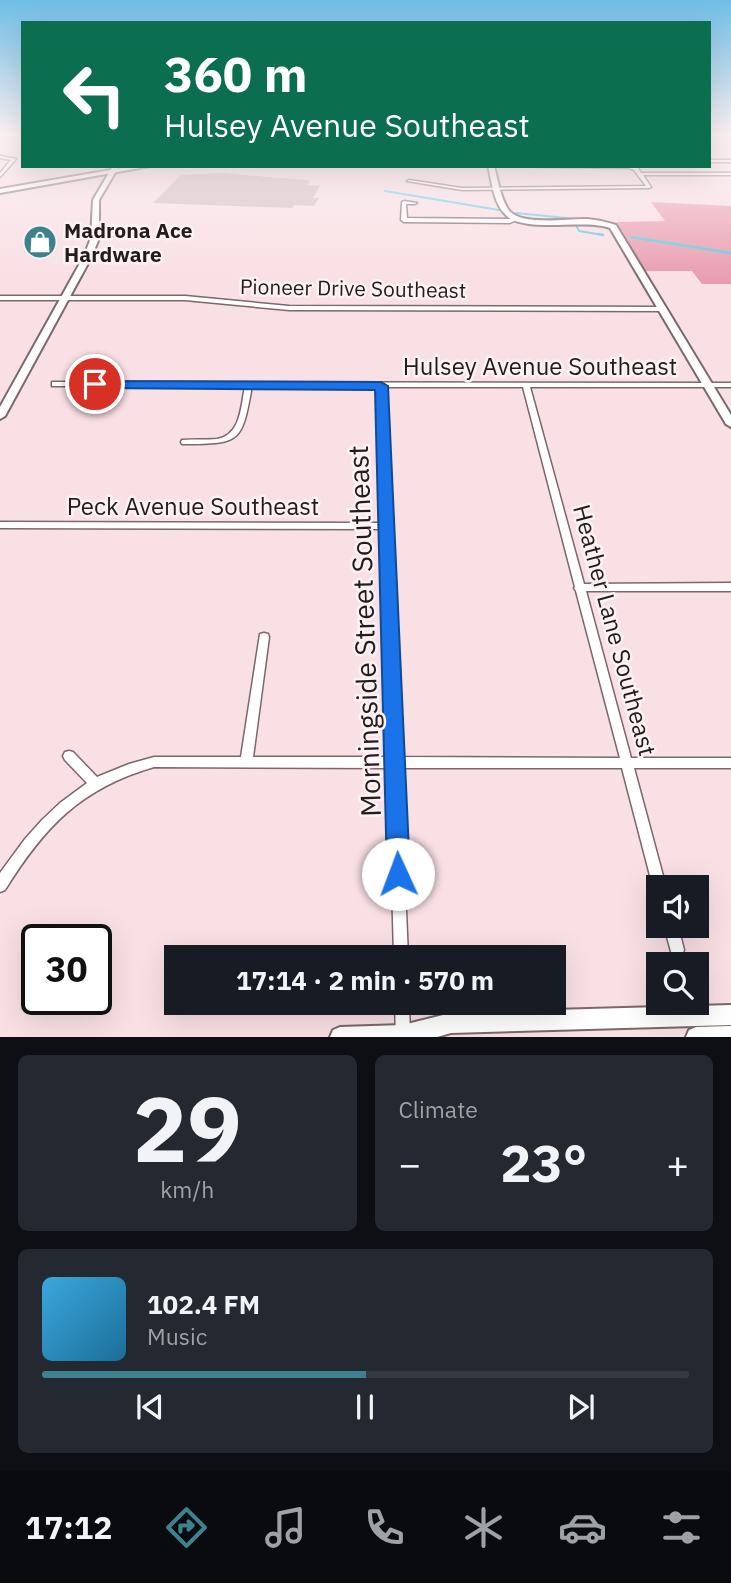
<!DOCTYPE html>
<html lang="en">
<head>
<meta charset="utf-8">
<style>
  body { margin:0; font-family:"IBM Plex Sans",sans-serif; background:#242831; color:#f1f3f6; height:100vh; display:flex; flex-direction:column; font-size:26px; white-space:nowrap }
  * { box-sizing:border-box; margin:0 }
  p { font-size:23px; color:#9ea1a6 }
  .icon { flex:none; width:38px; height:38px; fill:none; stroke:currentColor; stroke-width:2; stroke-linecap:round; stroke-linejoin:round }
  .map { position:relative; height:1037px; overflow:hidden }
  .drawer { display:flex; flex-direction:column; gap:18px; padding:18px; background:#0d0f14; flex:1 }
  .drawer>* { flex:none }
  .guide { position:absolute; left:21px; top:21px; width:690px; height:147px; border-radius:0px; box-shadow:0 7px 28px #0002; background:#0b6e4f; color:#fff; overflow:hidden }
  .tools { position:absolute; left:646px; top:875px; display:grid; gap:14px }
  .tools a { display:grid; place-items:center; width:63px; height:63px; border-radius:0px; background:#171b24; box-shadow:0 7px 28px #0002; font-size:35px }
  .speed { position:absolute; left:21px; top:924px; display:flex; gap:14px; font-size:35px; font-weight:700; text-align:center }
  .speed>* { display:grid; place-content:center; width:91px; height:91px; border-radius:50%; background:#171b24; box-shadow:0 7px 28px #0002; line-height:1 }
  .speed .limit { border:4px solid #111; border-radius:10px; background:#fff; color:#111 }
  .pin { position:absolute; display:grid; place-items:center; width:60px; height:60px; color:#fff; margin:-30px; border:4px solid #fff; border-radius:50%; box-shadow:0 2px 7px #0007 }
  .me { position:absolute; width:77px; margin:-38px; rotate:358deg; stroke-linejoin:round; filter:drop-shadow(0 0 5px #0008) }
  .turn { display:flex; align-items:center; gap:24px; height:147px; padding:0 28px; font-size:32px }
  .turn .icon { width:91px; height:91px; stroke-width:2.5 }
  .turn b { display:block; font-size:49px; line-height:60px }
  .big { font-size:52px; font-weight:700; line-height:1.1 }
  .drawer .widget { flex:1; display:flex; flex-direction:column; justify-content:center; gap:10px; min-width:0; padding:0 24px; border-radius:10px; background:#242831 }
  .drawer .dial { align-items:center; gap:0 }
  .dial b { font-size:91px; line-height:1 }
  .song { display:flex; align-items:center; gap:21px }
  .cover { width:84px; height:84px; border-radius:10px; background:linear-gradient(135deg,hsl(200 70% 55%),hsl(200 70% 35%)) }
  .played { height:7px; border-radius:4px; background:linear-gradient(90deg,#3e8290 50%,#363941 50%) }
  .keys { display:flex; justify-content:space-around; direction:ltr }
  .heat { display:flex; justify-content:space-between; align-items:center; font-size:38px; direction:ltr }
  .drawer .tiles { flex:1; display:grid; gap:18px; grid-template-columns:1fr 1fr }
  .widget:last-child { grid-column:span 2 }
  .trip { position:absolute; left:164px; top:945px; width:402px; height:70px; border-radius:0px; background:#171b24; box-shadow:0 7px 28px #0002; font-weight:700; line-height:70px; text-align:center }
  .tab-bar { display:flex; height:112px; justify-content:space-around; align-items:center; background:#090b0e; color:#9ea1a6 }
  .tab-bar .icon { width:49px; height:49px }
  .tab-bar .current { color:#3e8290 }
  .tab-bar b { font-size:32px; color:#f1f3f6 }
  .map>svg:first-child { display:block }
  .green { fill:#e99eb0 }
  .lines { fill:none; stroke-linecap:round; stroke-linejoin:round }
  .stream-far1 { stroke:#5bcce2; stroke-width:2 }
  .stream { stroke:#5bcce2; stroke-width:2.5 }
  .building { fill:#d0b9be }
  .street-casing { stroke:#7c676b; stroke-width:3 }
  .secondary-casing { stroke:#7c676b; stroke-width:4 }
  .primary-casing { stroke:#7c676b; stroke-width:4 }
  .street { fill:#fff; fill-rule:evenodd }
  .secondary { fill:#fff; fill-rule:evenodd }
  .primary { fill:#fff; fill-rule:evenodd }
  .route { fill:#1a73e8; stroke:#114b97; stroke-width:2 }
  .labels { text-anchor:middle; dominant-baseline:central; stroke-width:5; stroke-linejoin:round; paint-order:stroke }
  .far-poi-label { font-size:21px; font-weight:bold; fill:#241b1d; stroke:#fcf2f4; text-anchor:start }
  .far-street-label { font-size:21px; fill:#241b1d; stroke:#fcf2f4 }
  .street-label { font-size:24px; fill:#241b1d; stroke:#fcf2f4 }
  .near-street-label { font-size:28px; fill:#241b1d; stroke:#fcf2f4 }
</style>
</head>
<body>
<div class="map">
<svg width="731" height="1037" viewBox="0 0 731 1037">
  <rect width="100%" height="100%" fill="#f9e0e5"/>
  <path class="green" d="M651,202L731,206V284H702L692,271H645L617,222L665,221Z"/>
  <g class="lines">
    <path class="stream-far1" d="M385,191L499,210
      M516,213L566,218
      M575,223L579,231L603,235"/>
    <path class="stream" d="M598,234L603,235
      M631,237L731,253"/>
  </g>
  <path class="building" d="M221,173L306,180L310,181L307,185L320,186L313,198H319L314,206L294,205L292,208L153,203L181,175Z"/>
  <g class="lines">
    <defs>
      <path id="street" d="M0,156L16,159L0,177V173L11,160L0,158Z
        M709,160H731V162H709Z
        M489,166H631L638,168L641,173H731V175H643L651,187L649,188L462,190L407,181L409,180L462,188L646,186L634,170L629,168Z
        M404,201L417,203L415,204H406L407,218L509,219L515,217L518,219L510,223L404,222L401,220L402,202Z
        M0,296H185L289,306L664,307L667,309L664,311L289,310L185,300H0Z
        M52,382L731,383V387H530L584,584L731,583V591H586L631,758H731V768H634L666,887H658V893L655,892L653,887L622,768H400L408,957H394L389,768L154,767C81,788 44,827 5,890L0,892V873L25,839L42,820L60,803L87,783L65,760L63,756L65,752L69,751L73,752L97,777L129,764L154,757H241L260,634L264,633L268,634L269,637L253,757H388L382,529L0,528V522L381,523L377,387L252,386C242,441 242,444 185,444H182L181,442L182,440C194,439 206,440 217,439C241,435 241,406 245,386H52ZM385,387H523L575,587L574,588L576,591L620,758L400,757Z
        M664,926H678L684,950L682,955L677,957L672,955Z
        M395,1003H409L410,1037H396Z"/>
      <path id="secondary" d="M113,166H119L99,200V238L92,256L5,416L0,419V407L84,256L91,238L93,200Z
        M488,166H494C498,180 500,197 508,209C520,227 568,218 588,219C598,220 607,222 616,225L731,415V427L726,424L610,228C583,218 521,235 504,213C493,201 492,181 488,166Z
        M731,1005V1025L451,1033L437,1037H330L333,1030L340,1027L403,1025L451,1013Z
        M731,1026V1037H686L689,1030L696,1027Z"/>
      <path id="primary" d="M134,166H151L0,193V189Z"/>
    </defs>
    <use href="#street" class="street-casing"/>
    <use href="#secondary" class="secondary-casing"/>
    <use href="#primary" class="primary-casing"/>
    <use href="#street" class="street"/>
    <use href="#secondary" class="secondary"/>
    <use href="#primary" class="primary"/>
  </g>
  <linearGradient id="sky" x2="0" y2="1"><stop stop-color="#6fbee6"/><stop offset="0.48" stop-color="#fcf1f3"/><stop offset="1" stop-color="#fcf1f3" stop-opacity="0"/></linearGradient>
  <rect width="731" height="279" fill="url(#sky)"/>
  <path class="route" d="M91,381L381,382L388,386L410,874L407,882L398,886L390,882L387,874L375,390L95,388L89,384Z"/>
  <defs>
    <symbol id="shop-disc" viewBox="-11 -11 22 22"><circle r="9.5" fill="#3e8290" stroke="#fcf2f4"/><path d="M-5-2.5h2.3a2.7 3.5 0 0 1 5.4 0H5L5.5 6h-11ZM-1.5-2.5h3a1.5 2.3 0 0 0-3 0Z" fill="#fff"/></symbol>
  </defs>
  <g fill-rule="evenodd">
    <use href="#shop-disc" x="21" y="223" width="38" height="38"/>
  </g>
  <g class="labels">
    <g class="far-poi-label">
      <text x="64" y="230">Madrona Ace<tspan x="64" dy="24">Hardware</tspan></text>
    </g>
    <g class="far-street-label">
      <text transform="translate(353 288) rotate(1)">Pioneer Drive Southeast</text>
    </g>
    <g class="street-label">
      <text x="540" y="366">Hulsey Avenue Southeast</text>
      <text x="193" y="506">Peck Avenue Southeast</text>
      <text transform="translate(615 630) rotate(75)">Heather Lane Southeast</text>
    </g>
    <g class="near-street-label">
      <text transform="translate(364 631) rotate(-92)">Morningside Street Southeast</text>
    </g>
  </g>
</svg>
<div class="tools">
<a><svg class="icon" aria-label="sound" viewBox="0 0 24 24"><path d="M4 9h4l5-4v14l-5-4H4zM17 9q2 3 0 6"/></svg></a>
<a><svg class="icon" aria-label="search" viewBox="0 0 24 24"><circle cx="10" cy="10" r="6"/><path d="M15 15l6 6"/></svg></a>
</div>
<div class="speed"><div class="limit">30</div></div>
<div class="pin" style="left:95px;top:384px;background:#d93025"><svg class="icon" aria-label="arrive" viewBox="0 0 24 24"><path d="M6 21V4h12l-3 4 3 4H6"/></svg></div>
<svg class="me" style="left:398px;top:874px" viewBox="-20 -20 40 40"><circle r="19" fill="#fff"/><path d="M0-13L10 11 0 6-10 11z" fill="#1a73e8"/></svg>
<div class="trip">17:14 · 2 min · 570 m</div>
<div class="guide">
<div class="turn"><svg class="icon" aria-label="left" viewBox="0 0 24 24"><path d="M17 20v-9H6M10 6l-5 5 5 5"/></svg><div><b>360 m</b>Hulsey Avenue Southeast</div></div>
</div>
</div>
<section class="drawer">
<div class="tiles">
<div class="widget dial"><b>29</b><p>km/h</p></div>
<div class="widget"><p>Climate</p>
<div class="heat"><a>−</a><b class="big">23°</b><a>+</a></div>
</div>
<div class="widget">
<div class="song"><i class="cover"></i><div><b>102.4 FM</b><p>Music</p></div></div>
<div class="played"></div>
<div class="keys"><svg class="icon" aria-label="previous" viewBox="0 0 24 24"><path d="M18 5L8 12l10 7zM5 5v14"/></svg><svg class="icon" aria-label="pause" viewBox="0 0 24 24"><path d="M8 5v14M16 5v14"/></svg><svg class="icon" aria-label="next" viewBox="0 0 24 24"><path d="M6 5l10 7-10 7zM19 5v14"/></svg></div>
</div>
</div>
</section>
<nav class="tab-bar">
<b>17:12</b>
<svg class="icon current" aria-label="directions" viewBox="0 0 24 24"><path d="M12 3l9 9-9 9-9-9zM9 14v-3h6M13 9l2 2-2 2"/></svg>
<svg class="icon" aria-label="music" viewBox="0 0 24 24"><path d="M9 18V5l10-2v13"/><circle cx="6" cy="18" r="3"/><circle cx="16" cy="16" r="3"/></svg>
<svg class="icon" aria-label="phone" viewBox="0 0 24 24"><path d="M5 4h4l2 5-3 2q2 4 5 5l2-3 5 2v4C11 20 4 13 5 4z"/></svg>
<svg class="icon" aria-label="climate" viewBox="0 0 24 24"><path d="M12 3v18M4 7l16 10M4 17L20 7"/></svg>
<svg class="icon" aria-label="car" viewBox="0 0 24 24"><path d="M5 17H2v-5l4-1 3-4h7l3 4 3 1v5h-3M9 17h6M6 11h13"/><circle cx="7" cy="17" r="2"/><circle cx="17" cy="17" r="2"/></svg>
<svg class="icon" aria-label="filters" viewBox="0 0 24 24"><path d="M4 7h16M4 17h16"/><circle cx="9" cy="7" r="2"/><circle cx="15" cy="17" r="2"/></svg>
</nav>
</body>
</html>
